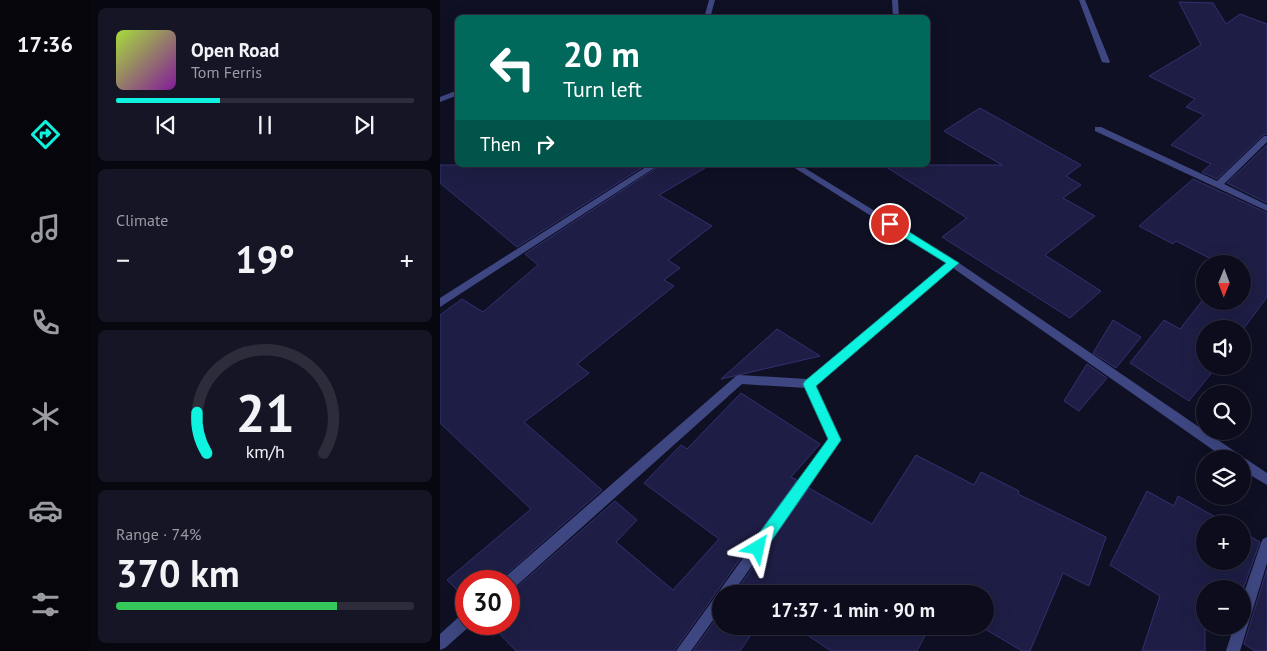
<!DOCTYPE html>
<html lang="en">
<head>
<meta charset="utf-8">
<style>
  body { margin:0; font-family:"PT Sans",sans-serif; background:#151525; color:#f1f3f6; height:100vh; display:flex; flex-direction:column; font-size:19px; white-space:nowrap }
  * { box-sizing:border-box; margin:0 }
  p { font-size:16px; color:#9a9ba3 }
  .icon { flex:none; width:28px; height:28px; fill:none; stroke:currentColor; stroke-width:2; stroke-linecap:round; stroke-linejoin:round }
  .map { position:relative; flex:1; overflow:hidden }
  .details { display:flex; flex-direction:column; gap:8px; padding:8px; background:#07070f; width:350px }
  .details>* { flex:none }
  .banner { position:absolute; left:15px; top:15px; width:475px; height:152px; border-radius:8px; box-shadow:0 5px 20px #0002,0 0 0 1px #2c2c3b; background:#00695c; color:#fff; overflow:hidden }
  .needle { width:32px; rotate:181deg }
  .buttons { position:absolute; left:756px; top:255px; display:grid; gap:10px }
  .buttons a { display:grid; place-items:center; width:55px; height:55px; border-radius:50%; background:#0c0c1c; box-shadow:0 5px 20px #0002,0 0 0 1px #2c2c3b; font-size:25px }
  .speed { position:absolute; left:15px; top:570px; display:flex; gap:10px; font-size:25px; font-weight:700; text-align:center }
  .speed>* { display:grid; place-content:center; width:65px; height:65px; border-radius:50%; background:#0c0c1c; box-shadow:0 5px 20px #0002,0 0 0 1px #2c2c3b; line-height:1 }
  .speed .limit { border:8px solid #d22; background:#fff; color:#111 }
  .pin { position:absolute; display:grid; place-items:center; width:42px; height:42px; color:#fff; margin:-21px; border:2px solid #fff; border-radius:50%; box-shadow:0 1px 5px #0007 }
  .me { position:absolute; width:55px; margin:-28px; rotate:36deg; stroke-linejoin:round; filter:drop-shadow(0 0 4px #0008) }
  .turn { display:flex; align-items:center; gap:18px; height:105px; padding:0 25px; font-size:22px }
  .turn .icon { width:65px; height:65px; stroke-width:2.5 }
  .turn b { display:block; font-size:35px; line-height:42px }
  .then { display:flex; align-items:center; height:48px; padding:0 25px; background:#0003; gap:10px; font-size:19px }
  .big { font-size:38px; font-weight:700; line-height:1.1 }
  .details .card { flex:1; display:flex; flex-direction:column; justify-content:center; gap:8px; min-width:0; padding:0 18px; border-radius:8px; background:#151525 }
  .details .dial { align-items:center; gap:0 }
  .dial svg { height:130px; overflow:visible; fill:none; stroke:#2c2c3b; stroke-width:7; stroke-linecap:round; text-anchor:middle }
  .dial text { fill:#f1f3f6; stroke:none }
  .song { display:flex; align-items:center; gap:15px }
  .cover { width:60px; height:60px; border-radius:8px; background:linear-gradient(135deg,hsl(80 70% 55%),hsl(290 70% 35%)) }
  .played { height:5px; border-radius:2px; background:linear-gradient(90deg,#0ef2e0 35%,#2c2c3b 35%) }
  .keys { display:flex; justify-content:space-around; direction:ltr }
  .heat { display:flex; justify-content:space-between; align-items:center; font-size:28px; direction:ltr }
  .charge { height:8px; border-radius:4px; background:linear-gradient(90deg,#34c759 74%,#2c2c3b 0) }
  .trip { position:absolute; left:272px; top:585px; width:282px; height:50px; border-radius:25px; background:#0c0c1c; box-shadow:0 5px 20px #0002,0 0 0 1px #2c2c3b; font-weight:700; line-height:50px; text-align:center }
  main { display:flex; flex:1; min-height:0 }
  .tabs { display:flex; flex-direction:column; width:90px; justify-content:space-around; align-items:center; background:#05050b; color:#9a9ba3 }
  .tabs .icon { width:35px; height:35px }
  .tabs .current { color:#0ef2e0 }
  .tabs b { font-size:22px; color:#f1f3f6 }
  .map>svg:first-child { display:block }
  .building { fill:#1e1d45; stroke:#323170 }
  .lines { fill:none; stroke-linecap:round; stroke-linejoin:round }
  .minor { fill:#3e4781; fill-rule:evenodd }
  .route { fill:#0ef2e0; stroke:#099d92 }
</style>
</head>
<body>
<main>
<nav class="tabs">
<b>17:36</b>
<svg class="icon current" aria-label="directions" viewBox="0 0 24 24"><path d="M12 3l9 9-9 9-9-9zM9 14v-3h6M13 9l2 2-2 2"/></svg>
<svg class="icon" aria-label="music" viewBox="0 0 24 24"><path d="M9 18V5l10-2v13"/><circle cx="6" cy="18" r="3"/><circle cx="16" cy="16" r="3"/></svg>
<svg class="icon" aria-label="phone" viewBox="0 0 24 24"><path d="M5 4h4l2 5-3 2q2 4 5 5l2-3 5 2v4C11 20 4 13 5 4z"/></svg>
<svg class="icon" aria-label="climate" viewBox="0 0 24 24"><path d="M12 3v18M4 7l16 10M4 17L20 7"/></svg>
<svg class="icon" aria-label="car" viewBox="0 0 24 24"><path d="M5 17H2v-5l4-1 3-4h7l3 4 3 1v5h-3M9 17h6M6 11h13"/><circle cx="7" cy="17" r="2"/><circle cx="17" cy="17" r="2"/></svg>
<svg class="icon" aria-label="filters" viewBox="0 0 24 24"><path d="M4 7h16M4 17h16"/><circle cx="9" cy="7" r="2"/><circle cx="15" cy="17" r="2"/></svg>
</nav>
<section class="details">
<div class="card">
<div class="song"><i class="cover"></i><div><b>Open Road</b><p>Tom Ferris</p></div></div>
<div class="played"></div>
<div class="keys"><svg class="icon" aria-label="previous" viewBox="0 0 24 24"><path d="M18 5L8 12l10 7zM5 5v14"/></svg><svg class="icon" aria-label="pause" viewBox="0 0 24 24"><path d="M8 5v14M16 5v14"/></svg><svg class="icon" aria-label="next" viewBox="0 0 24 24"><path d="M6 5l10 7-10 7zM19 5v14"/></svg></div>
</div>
<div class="card"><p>Climate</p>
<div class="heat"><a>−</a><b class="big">19°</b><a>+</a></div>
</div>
<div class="card dial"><svg viewBox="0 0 100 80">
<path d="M14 69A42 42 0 1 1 86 69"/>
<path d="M14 69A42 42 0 0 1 8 44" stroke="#0ef2e0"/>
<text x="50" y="56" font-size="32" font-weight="700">21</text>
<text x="50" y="72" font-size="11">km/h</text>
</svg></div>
<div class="card"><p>Range · 74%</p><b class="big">370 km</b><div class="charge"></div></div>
</section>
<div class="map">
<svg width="827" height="651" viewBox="0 0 827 651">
  <rect width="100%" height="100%" fill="#101025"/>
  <path class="building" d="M739,2L773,3L786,24L800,14L827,24V134L823,135L777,179L762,172L771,164L731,145L764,115L746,107L755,99L709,76L761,45Z
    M540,108L641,165L626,176L641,185L623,198L655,216L605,255L661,291L630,318L502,237L527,218L443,165H562L504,131Z
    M827,145V203L787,183Z
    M0,165H206L77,247L0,183Z
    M221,165H270L219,195L272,226L228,260L240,268L224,280L234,286L137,364L149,373L84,422L162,490L63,577L61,581H26V599L7,580L91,509L0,423V315L22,299L43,312L98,265L85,254Z
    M753,179L827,213V297L802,331V329H765V366H777L749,401L690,363L724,320L740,329L765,297V301H802V264H781L736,241L733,244L699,226Z
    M673,320L701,337L676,368L653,353Z
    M337,329L380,356L281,379Z
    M647,364L667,378L639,411L624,401Z
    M301,393L380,444L351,477L357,480L234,651H76L50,624H69V591L75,589L175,501L197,520L176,542L233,590L279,539L204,483L241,445L247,449Z
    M476,455L534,485L541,472L579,491L578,494L666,537L649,586L623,573L590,651H582L540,626H546V594H294L369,488L432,524Z
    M707,491L734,506L738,496L788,524H765V561H802V532L820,542L802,592V589H765V651H702L720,596L670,565Z
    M827,569V651H815L804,644Z
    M281,612V626H317L300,651H253Z
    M354,626H490L477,651H391Z"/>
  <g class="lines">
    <path class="minor" d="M269,0H275L270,18H264Z
      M452,0H458L459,18H453Z
      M639,0H645L670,62L668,63L662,62Z
      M18,90V95L0,102V97Z
      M655,127H661L777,181L824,136H827V142L784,184L827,205V211L655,131Z
      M209,165H219L0,307V298Z
      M350,165H360L516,261L800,455L801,458L806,459L827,473V485L802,470V459H786L513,268L375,385L401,440L292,594H281V609L251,651H236L389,439L366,388L302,384L74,588L69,589V581H63L64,578L296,376L300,375L367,379L506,263Z
      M827,537V563L800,651H786L794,626H802V599L821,543L823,539Z
      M26,613V624L31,625L5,648L0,650V634L21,615Z"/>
  </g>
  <path class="route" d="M450,220L519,263L376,386L401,440L323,553L318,555L312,553L310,548L312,543L388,439L363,384L365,381L506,263L446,226V221Z"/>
</svg>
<div class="buttons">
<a><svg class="needle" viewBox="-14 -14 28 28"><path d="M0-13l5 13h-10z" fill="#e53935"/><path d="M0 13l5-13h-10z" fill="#9a9ba3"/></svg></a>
<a><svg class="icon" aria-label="sound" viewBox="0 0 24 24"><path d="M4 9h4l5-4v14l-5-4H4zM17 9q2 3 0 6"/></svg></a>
<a><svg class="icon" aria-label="search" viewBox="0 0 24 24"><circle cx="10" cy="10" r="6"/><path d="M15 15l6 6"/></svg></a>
<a><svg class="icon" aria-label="layers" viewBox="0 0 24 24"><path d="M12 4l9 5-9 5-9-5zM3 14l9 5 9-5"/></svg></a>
<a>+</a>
<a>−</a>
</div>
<div class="speed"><div class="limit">30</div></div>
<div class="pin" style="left:450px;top:224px;background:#d93025"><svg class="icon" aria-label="arrive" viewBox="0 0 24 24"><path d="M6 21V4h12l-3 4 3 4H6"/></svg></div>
<svg class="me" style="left:318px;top:548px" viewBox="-20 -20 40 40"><path d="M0-17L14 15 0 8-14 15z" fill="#0ef2e0" stroke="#fff" stroke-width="4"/></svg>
<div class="trip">17:37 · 1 min · 90 m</div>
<div class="banner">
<div class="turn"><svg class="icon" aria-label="left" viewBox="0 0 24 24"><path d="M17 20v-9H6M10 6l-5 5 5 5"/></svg><div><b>20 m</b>Turn left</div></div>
<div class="then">Then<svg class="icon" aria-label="right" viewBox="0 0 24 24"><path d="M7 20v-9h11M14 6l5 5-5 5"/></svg></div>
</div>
</div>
</main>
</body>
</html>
